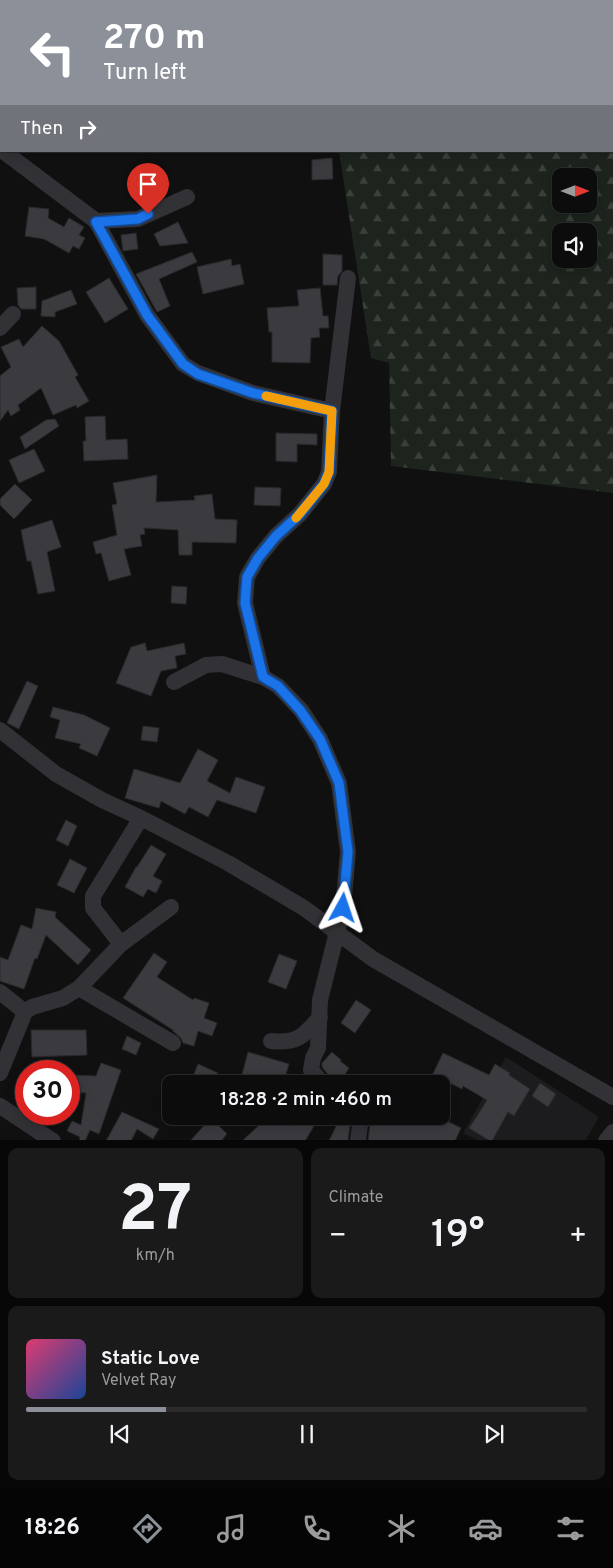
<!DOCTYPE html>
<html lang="en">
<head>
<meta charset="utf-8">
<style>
  body { margin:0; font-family:Overpass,sans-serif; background:#1a1a1b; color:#f1f3f6; height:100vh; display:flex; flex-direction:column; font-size:19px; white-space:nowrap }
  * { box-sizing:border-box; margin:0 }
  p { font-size:16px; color:#9a9b9d }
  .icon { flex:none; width:28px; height:28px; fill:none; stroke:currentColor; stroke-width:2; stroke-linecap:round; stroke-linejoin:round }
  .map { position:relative; height:1140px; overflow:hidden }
  .sheet { display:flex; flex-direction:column; gap:8px; padding:8px; background:#070707; flex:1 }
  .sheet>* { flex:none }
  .hud { position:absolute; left:0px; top:0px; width:614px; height:152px; box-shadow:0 2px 12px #0003,0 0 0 1px #2c2c2e; background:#8c9099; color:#fff; overflow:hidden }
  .needle { width:32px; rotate:90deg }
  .buttons { position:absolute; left:552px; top:168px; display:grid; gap:10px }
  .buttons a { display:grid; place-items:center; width:45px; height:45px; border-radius:10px; background:#0c0c0d; box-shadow:0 2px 12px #0003,0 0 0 1px #2c2c2e; font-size:25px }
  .speed { position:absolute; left:15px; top:1060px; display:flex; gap:10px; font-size:25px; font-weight:700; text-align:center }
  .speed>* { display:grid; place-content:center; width:65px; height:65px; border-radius:50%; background:#0c0c0d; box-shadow:0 2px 12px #0003,0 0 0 1px #2c2c2e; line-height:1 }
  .speed .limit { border:8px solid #d22; background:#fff; color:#111 }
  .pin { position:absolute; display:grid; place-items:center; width:42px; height:42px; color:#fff; margin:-51px -21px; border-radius:50% 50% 50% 0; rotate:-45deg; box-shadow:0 0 5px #0007 }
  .pin .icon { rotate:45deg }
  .me { position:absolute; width:55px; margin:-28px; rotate:5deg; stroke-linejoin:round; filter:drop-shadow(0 0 4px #0008) }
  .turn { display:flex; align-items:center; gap:18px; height:105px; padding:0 20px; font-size:22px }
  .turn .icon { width:65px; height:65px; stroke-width:2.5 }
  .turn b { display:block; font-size:35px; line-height:42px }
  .then { display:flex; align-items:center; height:48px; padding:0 20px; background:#0003; gap:10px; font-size:19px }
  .big { font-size:38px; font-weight:600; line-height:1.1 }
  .sheet .card { flex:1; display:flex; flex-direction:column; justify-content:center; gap:8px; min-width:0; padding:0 18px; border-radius:10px; background:#1a1a1b }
  .sheet .dial { align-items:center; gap:0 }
  .dial b { font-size:65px; line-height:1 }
  .song { display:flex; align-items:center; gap:15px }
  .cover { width:60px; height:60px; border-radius:8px; background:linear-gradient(135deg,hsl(340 70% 55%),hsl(220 70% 35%)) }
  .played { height:5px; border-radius:2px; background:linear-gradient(90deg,#8c9099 25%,#2c2c2e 25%) }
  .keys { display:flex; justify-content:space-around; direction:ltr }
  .heat { display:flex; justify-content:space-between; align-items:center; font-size:28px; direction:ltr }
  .sheet .tiles { flex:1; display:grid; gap:8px; grid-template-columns:1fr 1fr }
  .card:last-child { grid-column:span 2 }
  .trip { position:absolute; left:162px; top:1075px; width:288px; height:50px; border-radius:10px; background:#0c0c0d; box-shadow:0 2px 12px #0003,0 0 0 1px #2c2c2e; font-weight:600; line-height:50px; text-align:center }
  .tab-bar { display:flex; height:80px; justify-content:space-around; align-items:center; background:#050505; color:#9a9b9d }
  .tab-bar .icon { width:35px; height:35px }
  .tab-bar .selected { color:#8c9099 }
  .tab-bar b { font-size:22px; color:#f1f3f6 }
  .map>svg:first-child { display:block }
  .built { fill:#1c1c1e }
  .forest { fill:url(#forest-firs); fill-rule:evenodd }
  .building { fill:#3a3a3f; stroke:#2a2a2d }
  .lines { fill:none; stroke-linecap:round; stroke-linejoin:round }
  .minor { stroke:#313136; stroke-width:16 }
  .route-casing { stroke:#114b97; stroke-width:12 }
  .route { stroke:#1a73e8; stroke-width:9 }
  .slow { stroke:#f59e0b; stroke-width:9 }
</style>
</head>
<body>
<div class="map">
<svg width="613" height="1141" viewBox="0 0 613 1141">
  <defs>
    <pattern id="forest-firs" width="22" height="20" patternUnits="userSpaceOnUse" patternTransform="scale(1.25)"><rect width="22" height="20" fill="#1c241d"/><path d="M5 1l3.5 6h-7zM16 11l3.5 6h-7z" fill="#3a413b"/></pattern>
  </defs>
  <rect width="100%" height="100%" fill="#101011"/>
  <path class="built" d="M506,1057L599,1117L586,1140H477L463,1133Z"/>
  <path class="forest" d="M261,0H613V493L391,466L389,363L371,358L339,151H612V1ZM561,176H589V204H561ZM561,231H589V259H561Z"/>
  <path class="building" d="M332,158L333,179L312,180V160Z
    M29,207L49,209L48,218L64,227L69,218L84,227L79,235L85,238L79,249L73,246L69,253L44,239L25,236Z
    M178,222L188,243L160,246L154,234Z
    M136,233L138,249L123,251L121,235Z
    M192,252L197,262L159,279L170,306L157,312L136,274Z
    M323,254L342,255V271L338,276L337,285H323Z
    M231,259L232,266L240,264L244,284L203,294L197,267Z
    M109,278L128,309L105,323L86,292Z
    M36,287V309H21L18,305L17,288Z
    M320,288L323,316H328L329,328H319L320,337L311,338L310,363L272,362V332H269L267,308L299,306L297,290Z
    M71,290L77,304L55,312V317L41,316L42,301Z
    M42,326L59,341L78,375L75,377L89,401L77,408L76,405L53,415L41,388L18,405L20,410L11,416L8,410L0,421V376L11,367L1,347L19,339L23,347Z
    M105,416L106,440L127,439L128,459L84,461L83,441H86L85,417Z
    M55,419L59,426L25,449L20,437L46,420Z
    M276,433L317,434V445L297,444V462L276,461Z
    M34,449L45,471L19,483L9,460Z
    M157,475L156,502L195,500L194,496L212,494L215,519L237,520L236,543L192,542V555H179L178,530L144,528L145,534L140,535L142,546L124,549L131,575L109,581L101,553L96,554L93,542L117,535L112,505L117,504L113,483Z
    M15,484L32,500L14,519L0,505V499Z
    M255,487L281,488L280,506L254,505Z
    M52,520L61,547L47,552L55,591L38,594L31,561H27L21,530Z
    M172,586L187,587L186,604L171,603Z
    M145,643L147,651L184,643L186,654L175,656L177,668L161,671L151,696L116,683L131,647Z
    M27,681L38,686L19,729L7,723Z
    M53,707L84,715L110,728L97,756L79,748L81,744L55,738L60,720L50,717Z
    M143,726L159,728L157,742L141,740Z
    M198,749L218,760L207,781L230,793L236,777L265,787L256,813L217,800L208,817L189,807L185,814L161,801L159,808L125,798L134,769L180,783Z
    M66,820L77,826L68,846L56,840Z
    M151,845L166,854L153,876L162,881L156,893L148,889L143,897L125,887L136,867H137Z
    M70,859L87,868L74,893L57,885Z
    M36,908L56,912L55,917L91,950L78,965L46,935L37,959L35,958L24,989L0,981V957L8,960L21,925L32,929Z
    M154,953L167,962L157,977L193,1000L194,998L209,1003L204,1018L217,1023L212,1036L198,1031L194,1046L183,1043L181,1038L173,1031V1030L123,998Z
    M279,954L297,961L286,989L268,982Z
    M356,1000L371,1010L355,1033L341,1023Z
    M31,1030H86L87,1055L32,1057Z
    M127,1036L141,1043L136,1055L122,1049Z
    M248,1052L289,1064L283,1084H271L242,1075Z
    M332,1052L341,1060L340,1061L349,1068L339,1084H333L331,1078L322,1067V1063Z
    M443,1053L489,1075L495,1064L510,1073L509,1075L530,1089L514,1116L508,1112L492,1141H490L469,1128L477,1116H478H477L487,1100L463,1086L462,1089L450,1083L441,1102V1084H428Z
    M101,1063L121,1070L99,1134L90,1130L85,1141H79L80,1137L67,1131L72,1121L81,1125L86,1093L69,1092V1075L96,1076Z
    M198,1064L218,1073L213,1084H190Z
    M540,1083L556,1094L548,1107L532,1096Z
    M122,1112L159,1129L153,1139L137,1129L131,1141H106Z
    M273,1116H276L289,1126L295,1116H320L305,1141H242L265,1120L268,1123Z
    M341,1116H351L348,1141H329Z
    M371,1116H437L461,1128L455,1141H368Z
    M211,1118L227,1134L221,1141H190Z"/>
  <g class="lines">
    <path class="minor" d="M119,1L123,0
      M3,151L96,221L147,315L183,364L198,373L253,393L332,411
      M96,221L138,219L187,197
      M0,328L13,314
      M263,677L245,603L247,577L258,558L276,536L300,514L324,484L329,472L332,411L348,278
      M174,682L206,665L222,664L263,677L278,686L301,710L320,739L339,783L348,852L343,908L320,1000L318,1048L313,1058L311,1070L323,1084
      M0,730L56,774L102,800L141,818L228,863L304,908L373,959L613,1097
      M121,944L93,908V896L141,818
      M79,988L173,1043
      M0,992L25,1012
      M271,1041C297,1044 304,1036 320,1017
      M0,1073L25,1012L32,1007L63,998L79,988L121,944L171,907
      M0,1106L53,1141
      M358,1141L361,1116
      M606,1141L613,1132"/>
  </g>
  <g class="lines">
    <defs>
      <path id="route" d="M148,214L138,219L96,222L147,315L183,364L198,374L253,393L332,411L329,472L324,484L300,514L276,536L258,558L247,577L245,603L263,677L278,686L300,710L320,739L339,783L348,852L343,908"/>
    </defs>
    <use href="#route" class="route-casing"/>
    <use href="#route" class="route"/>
    <path class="slow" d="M266,396L332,411L329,472L324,484L296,518"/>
  </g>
</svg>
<div class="buttons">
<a><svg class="needle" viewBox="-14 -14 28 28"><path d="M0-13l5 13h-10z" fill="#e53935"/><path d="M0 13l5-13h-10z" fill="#9a9b9d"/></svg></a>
<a><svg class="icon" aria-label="sound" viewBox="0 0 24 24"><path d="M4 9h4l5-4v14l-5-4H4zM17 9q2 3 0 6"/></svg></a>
</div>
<div class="speed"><div class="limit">30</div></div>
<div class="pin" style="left:148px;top:214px;background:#d93025"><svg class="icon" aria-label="arrive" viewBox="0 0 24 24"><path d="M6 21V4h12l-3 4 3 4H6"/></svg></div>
<svg class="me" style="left:343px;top:908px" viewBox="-20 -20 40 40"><path d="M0-17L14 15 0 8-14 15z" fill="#1a73e8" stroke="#fff" stroke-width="4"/></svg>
<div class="trip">18:28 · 2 min · 460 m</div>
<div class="hud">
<div class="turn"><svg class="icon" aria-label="left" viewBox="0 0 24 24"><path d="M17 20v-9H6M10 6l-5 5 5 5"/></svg><div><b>270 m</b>Turn left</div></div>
<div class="then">Then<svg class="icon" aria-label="right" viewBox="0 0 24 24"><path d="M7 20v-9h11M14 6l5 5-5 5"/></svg></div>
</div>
</div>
<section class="sheet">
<div class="tiles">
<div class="card dial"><b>27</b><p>km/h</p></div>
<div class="card"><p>Climate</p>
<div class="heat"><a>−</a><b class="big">19°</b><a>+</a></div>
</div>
<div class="card">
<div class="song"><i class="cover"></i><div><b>Static Love</b><p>Velvet Ray</p></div></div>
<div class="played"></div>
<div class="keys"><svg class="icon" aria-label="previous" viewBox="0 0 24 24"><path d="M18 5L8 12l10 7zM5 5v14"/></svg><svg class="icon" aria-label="pause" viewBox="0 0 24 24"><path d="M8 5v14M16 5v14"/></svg><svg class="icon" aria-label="next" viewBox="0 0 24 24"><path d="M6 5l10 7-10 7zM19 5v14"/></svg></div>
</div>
</div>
</section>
<nav class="tab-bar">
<b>18:26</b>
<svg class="icon selected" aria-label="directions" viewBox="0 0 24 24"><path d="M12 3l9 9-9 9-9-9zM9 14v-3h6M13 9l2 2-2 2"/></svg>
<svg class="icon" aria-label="music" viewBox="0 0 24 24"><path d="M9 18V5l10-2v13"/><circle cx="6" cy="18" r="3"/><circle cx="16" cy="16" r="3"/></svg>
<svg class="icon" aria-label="phone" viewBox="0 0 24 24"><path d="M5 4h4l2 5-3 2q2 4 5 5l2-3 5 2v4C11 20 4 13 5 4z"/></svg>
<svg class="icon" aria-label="climate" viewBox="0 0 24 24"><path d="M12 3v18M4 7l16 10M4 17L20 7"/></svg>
<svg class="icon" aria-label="car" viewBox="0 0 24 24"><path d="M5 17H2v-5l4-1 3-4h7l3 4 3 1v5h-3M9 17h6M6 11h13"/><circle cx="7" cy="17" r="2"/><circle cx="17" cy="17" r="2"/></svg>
<svg class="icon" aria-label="filters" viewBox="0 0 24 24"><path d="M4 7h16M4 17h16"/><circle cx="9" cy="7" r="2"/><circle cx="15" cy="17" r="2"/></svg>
</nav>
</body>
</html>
